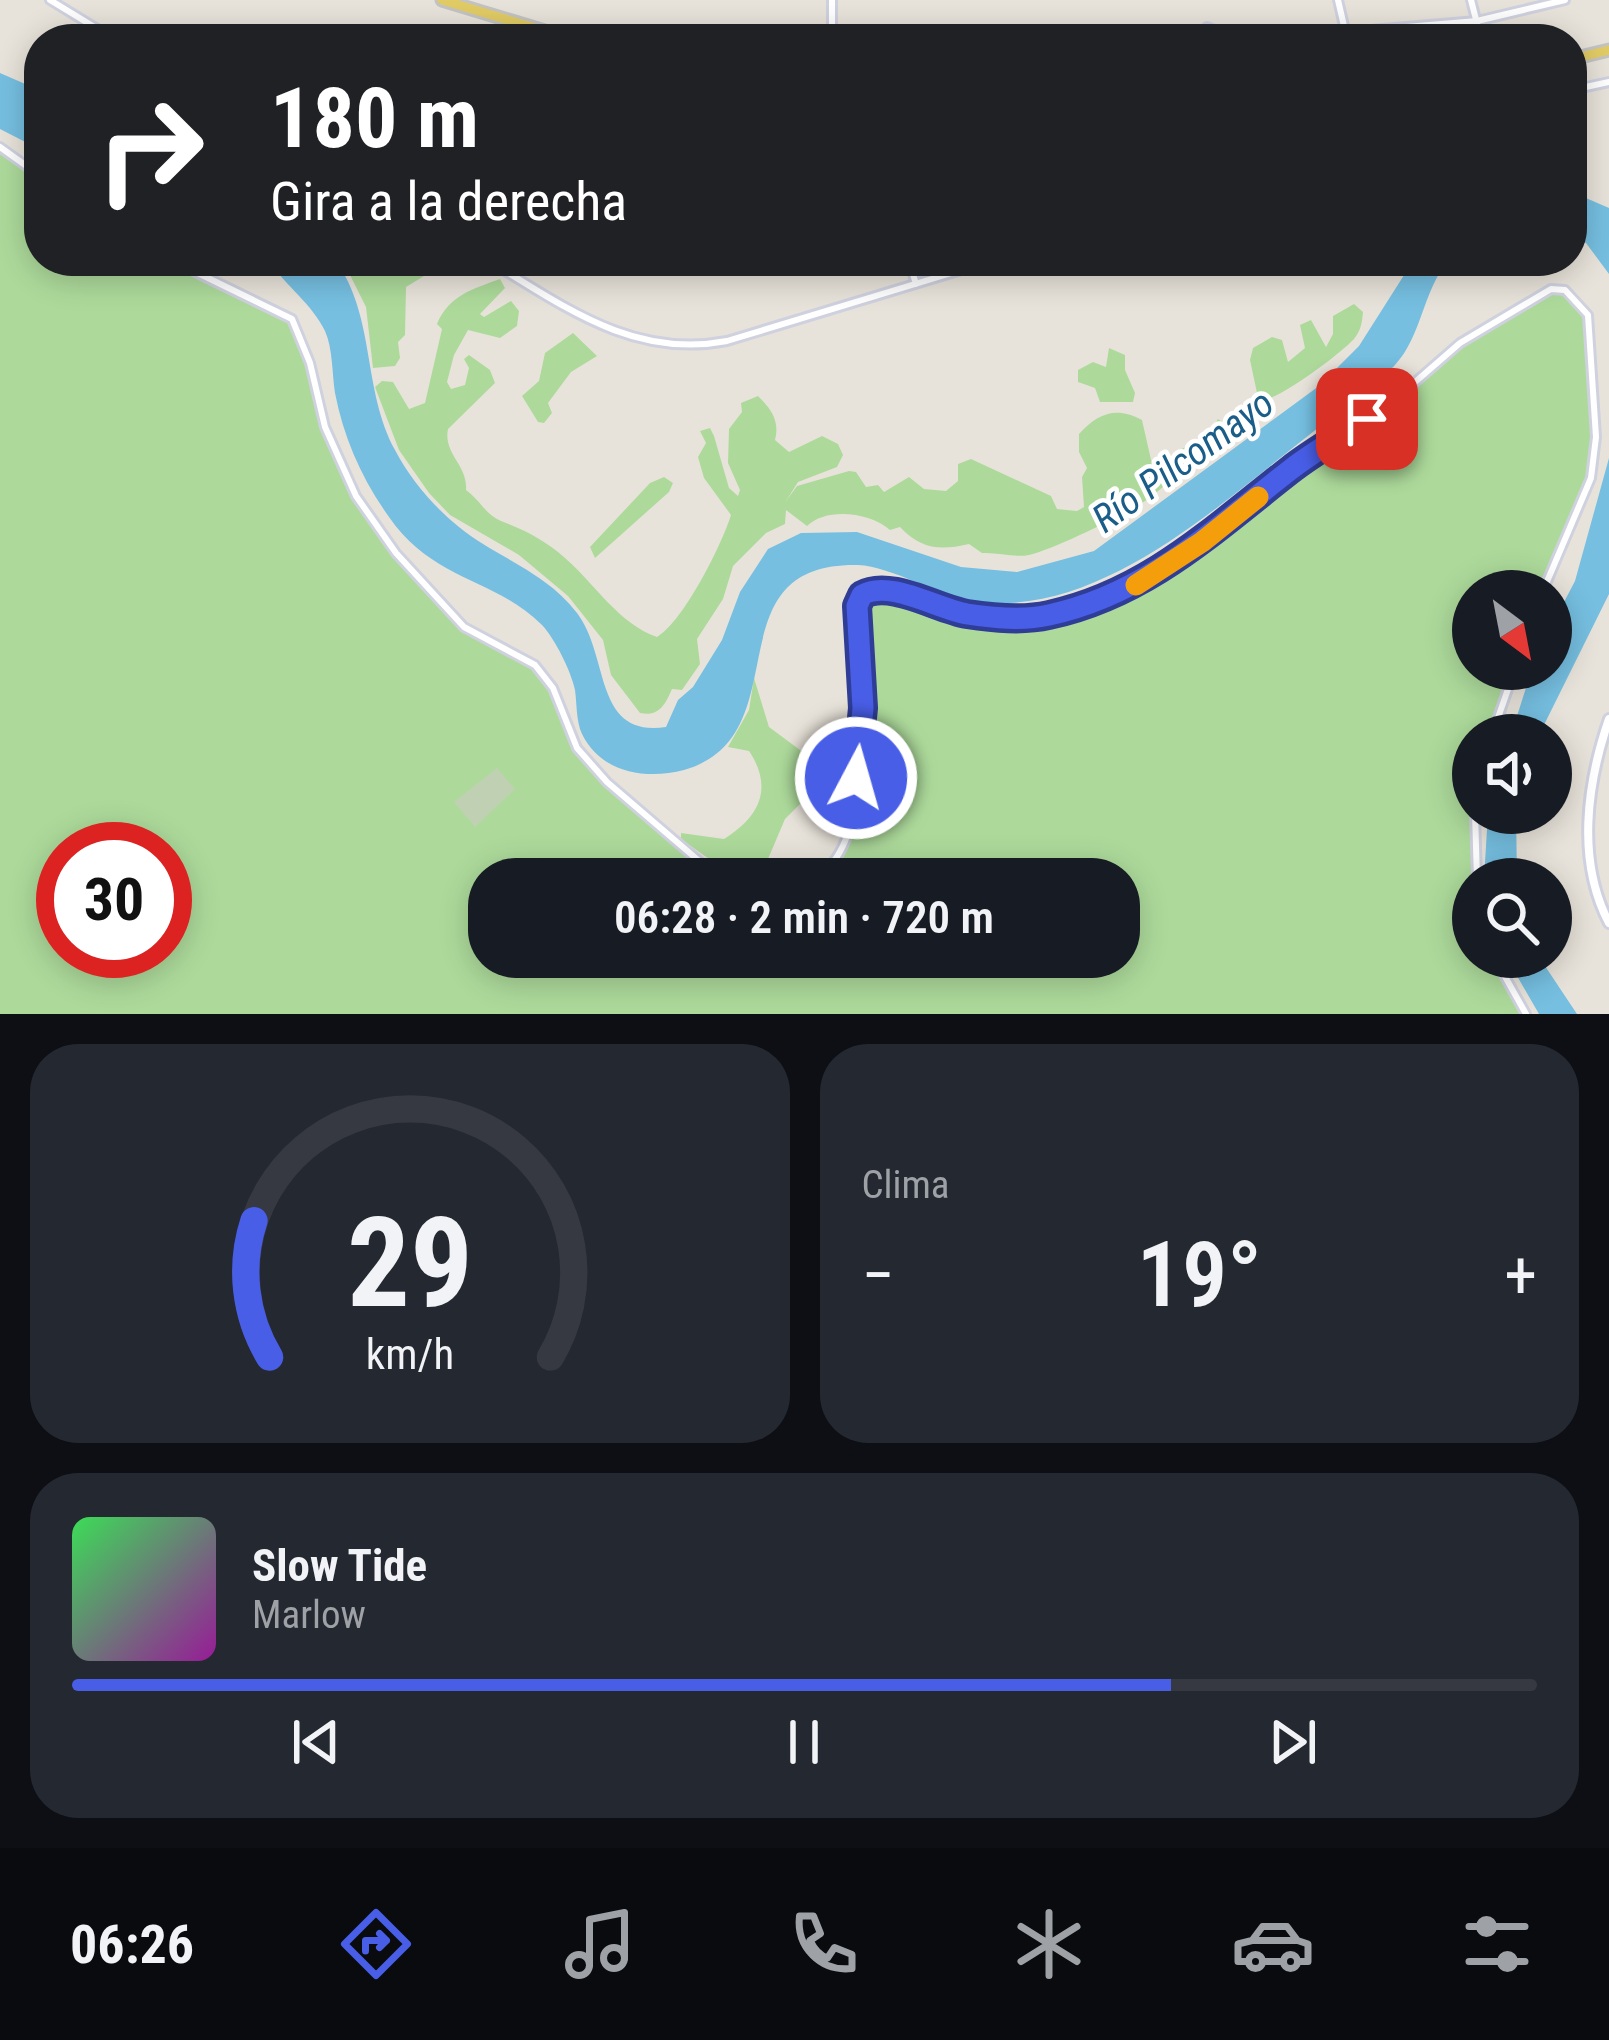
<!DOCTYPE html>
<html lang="es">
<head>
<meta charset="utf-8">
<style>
  body { margin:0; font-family:"Roboto Condensed",sans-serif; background:#242831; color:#f1f3f6; height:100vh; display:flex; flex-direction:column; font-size:45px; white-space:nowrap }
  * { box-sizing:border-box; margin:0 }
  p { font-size:39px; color:#9ea1a6 }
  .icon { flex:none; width:66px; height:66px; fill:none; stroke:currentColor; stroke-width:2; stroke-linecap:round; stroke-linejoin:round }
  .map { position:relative; height:1014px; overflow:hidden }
  .details { display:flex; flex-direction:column; gap:30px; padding:30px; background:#0d0f14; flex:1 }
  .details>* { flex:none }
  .guide { position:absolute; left:24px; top:24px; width:1563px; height:252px; border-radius:48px; box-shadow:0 6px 30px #0003; background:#202124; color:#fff; overflow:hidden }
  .needle { width:78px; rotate:148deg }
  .buttons { position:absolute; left:1452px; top:570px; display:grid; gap:24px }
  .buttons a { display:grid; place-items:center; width:120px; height:120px; border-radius:50%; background:#171b24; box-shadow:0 6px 30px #0003; font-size:60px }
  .speed { position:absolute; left:36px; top:822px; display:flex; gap:24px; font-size:60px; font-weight:700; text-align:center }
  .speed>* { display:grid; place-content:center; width:156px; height:156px; border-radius:50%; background:#171b24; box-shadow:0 6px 30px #0003; line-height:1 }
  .speed .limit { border:18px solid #d22; background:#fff; color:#111 }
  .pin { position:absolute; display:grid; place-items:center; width:102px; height:102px; color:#fff; margin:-51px; border-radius:24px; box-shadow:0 6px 18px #0006 }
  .me { position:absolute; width:132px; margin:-66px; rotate:6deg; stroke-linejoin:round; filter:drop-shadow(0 0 9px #0008) }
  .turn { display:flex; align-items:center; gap:42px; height:252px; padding:0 48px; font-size:54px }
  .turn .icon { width:156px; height:156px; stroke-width:2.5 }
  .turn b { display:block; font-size:84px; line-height:102px }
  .big { font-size:90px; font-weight:600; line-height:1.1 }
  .details .card { flex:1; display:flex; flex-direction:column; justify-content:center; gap:18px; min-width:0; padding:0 42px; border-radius:48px; background:#242831 }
  .details .dial { align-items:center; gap:0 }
  .dial svg { height:312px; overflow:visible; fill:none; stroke:#363941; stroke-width:7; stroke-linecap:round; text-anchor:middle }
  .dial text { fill:#f1f3f6; stroke:none }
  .song { display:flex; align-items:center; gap:36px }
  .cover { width:144px; height:144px; border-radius:18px; background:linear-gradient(135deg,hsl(130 70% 55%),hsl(300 70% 35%)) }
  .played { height:12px; border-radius:6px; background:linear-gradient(90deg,#485ee7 75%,#363941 75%) }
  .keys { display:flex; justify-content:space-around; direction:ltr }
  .heat { display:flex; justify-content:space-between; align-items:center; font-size:66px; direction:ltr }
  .details .tiles { flex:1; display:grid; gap:30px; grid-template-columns:1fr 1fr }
  .card:last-child { grid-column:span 2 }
  .trip { position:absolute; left:468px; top:858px; width:672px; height:120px; border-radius:48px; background:#171b24; box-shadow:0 6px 30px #0003; font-weight:600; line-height:120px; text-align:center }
  .tab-bar { display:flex; height:192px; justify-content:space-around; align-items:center; background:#090b0e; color:#9ea1a6 }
  .tab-bar .icon { width:84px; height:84px }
  .tab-bar .current { color:#485ee7 }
  .tab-bar b { font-size:54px; color:#f1f3f6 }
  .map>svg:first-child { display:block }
  .green { fill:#adda9b; fill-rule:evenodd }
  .cemetery { fill:#c0d0b2 }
  .water { fill:#76bfe1 }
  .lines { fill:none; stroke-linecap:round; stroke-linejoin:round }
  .minor-casing { stroke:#cfd1df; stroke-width:12 }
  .tertiary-casing { stroke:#cfd1df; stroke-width:14 }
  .primary-casing { stroke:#c3c3c3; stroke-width:15 }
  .minor { stroke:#fff; stroke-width:6 }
  .tertiary { stroke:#fff; stroke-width:8 }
  .primary { stroke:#e1cb65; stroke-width:9 }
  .route-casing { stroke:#2f3d96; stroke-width:30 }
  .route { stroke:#485ee7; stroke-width:21 }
  .slow { stroke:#f59e0b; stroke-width:21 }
  .labels { text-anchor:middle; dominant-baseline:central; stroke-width:9; stroke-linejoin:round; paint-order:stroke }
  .water-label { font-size:39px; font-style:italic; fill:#1a5d88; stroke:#fff }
</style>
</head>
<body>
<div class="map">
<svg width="1609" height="1014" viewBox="0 0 1609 1014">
  <rect width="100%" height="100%" fill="#e8e3da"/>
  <path class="green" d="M0,147L39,175V261H173L282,312L299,327L325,427L356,496L396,553L464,627L535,665L546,677L577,748L608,782L720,879H489V957H1119V879H812C827,873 838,864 845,848C869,790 859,670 857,606L862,595L884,589L936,607L1022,619L1114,594L1202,542L1294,466L1391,403L1460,343L1551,289L1565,290L1588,315L1596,405L1591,478L1543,591H1473V669H1515L1492,735H1473L1477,879H1473V957H1494L1526,1014H0ZM63,849H165V951H63Z
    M343,261H435L424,276L406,287L405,335L398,342L400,358L395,366L373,368L366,307Z
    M500,279L505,288L480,314L484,317L511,301L519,311L517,326L500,338L468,330L454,355L447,382L451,389L465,385L469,368L464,359L469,355L490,370L495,383L448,429C443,454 468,465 466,490C479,499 486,515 501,521C523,529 547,541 565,558C595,584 619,624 657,637C684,621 722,544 731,515L704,478L698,457L706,443L700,431L710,428L714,436L729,488L738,496L740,490L728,463L729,429L742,412L741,403L758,396C771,409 780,421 775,440L789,452L822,436L838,444L843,455L837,467L798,482L786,501L797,486L849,471L856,472L866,487L878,485L884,492L909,477L924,489L946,491L958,481V464L971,459L1051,496L1057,509L1077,511L1084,507L1082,477L1087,468L1079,452V434C1098,413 1116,406 1142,420L1154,473C1172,446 1202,447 1218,419L1231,429L1214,439L1211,449C1193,457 1165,488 1145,501C1121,516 1057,548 1029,555C1015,558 997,552 982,553L969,544C939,551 921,549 900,527L890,530C870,512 826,507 807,526L786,510L785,524L766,533L733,566L723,599L697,639L700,664L682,690L672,689C665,705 659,717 640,713L611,675L603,640L568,596L519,555L450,515L429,493L399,450L375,387L382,381L393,382L409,409L425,403L442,329L437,324C449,295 473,289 500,279Z
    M1354,304L1363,312C1362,323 1361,330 1354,339C1339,355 1272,406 1251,403L1257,393L1250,360L1253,348L1272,337L1282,340L1288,362L1305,348L1300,325L1311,320L1326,347L1333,334V316Z
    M573,333L597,356L571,372L548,403L552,413L544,423L538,422L522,396L539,381L545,353Z
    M1109,348L1125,355V370L1135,393L1133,402H1100L1095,388L1078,382V370L1093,362L1106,367Z
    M664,477L673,483L669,492L595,558L590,547L650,483Z
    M754,678L769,727L804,753L816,778L812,792L785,819L765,866C733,883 708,857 681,839V833L724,839C761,816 773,787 749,751L728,747L749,710Z"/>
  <path class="cemetery" d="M497,768L515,789L475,827L454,802Z"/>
  <path class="water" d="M0,73L39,90V149L0,129Z
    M1572,192L1609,208V274L1586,243L1572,237Z
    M269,261H336C376,318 362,389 395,450C410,479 434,507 459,527C497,558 545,571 577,613C610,656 593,738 666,727L678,700L693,687L722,640L740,592L768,549L801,533L857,532L961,567L1017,572L1094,551L1319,386L1359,346L1413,261H1448C1423,290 1422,336 1395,365C1369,394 1334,415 1304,439C1217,507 1099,616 979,602C942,598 891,566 858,565C708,562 803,736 684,770C646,780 601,773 582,734C576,721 577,704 575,690C571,671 555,639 542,625C495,578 433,581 389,517C362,479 344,439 335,393C332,374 333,349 325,331C312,304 286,286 269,261Z
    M1609,458V594L1539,735H1511L1532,669H1551V627L1575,581Z
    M1488,813H1516L1517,879H1484Z
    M1506,957H1539L1577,1014H1539Z"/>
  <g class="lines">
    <defs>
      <path id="minor" d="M50,0L114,39
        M1338,0L1347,39
        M1471,0L1481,39
        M1207,27L1236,39
        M832,39V0
        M1264,39L1477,21L1565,0
        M1572,90L1609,82
        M0,147L39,175
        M173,261L292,319L310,363L325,427L356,496L396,553L464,627L535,665L553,688L577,748L607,782L720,879
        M489,261C565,307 634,359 727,341L991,261
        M909,261L916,284
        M1492,735L1515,669
        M1475,813L1477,879
        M812,879C881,849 858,670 857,606L862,595L884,589L967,614L1022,619L1114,594L1202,542L1294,466L1391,403L1460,343L1551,289L1565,290L1588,315L1596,437L1591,478L1543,591
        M1494,957L1526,1014"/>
      <path id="tertiary" d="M1609,719C1587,783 1576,860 1609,923"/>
      <path id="primary" d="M442,0L571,39
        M1572,59L1609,50"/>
    </defs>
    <use href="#minor" class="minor-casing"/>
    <use href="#tertiary" class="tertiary-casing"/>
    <use href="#primary" class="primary-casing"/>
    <use href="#minor" class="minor"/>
    <use href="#tertiary" class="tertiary"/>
    <use href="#primary" class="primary"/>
  </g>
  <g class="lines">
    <defs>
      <path id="route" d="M856,778L863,708L857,606L862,595C890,579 937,609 967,614C994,618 1023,621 1049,615C1147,594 1214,529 1290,470C1314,451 1342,436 1367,419"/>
    </defs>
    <use href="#route" class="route-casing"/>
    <use href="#route" class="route"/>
    <path class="slow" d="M1136,585L1202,542L1258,497"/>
  </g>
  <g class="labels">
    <g class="water-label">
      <text transform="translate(1183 461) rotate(-36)">Río Pilcomayo</text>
    </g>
  </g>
</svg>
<div class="buttons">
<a><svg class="needle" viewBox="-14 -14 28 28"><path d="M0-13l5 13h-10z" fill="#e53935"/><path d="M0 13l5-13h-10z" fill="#9ea1a6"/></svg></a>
<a><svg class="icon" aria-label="sound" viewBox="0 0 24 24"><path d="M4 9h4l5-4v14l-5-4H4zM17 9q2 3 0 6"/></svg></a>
<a><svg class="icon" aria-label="search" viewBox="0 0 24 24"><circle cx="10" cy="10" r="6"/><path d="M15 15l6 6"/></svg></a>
</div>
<div class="speed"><div class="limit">30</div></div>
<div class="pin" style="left:1367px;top:419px;background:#d93025"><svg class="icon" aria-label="arrive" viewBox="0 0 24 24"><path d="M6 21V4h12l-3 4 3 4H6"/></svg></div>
<svg class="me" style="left:856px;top:778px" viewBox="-20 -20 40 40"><circle r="17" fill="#485ee7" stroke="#fff" stroke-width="3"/><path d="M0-11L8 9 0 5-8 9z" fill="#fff"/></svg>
<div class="trip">06:28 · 2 min · 720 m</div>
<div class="guide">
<div class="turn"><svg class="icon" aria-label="right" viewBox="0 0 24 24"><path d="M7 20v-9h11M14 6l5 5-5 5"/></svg><div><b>180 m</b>Gira a la derecha</div></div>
</div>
</div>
<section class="details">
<div class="tiles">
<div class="card dial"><svg viewBox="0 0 100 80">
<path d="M14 69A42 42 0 1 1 86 69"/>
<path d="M14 69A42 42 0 0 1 10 34" stroke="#485ee7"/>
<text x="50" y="56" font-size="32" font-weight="700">29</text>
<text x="50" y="72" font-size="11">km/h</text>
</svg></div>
<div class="card"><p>Clima</p>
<div class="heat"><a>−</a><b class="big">19°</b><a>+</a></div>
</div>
<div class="card">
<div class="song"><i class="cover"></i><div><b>Slow Tide</b><p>Marlow</p></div></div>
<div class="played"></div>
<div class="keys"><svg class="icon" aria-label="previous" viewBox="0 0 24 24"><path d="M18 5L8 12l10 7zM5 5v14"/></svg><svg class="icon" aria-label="pause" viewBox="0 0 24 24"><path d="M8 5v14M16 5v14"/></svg><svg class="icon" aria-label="next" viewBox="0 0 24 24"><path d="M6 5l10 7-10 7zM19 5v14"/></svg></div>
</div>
</div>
</section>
<nav class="tab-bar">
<b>06:26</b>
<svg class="icon current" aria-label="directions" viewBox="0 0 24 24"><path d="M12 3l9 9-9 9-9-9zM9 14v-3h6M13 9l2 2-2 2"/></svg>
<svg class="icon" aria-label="music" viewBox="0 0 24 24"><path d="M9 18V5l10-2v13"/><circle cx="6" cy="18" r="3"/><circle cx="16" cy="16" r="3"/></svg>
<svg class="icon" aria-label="phone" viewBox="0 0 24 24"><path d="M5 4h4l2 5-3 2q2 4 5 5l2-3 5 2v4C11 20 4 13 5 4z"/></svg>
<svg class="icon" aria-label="climate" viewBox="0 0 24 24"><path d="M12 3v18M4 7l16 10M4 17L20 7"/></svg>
<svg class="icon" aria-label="car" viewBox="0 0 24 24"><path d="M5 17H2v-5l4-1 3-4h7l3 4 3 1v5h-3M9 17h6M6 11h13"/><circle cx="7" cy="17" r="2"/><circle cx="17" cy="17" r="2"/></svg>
<svg class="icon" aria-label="filters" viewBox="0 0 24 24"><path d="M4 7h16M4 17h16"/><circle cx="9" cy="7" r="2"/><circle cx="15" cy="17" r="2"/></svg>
</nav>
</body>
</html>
